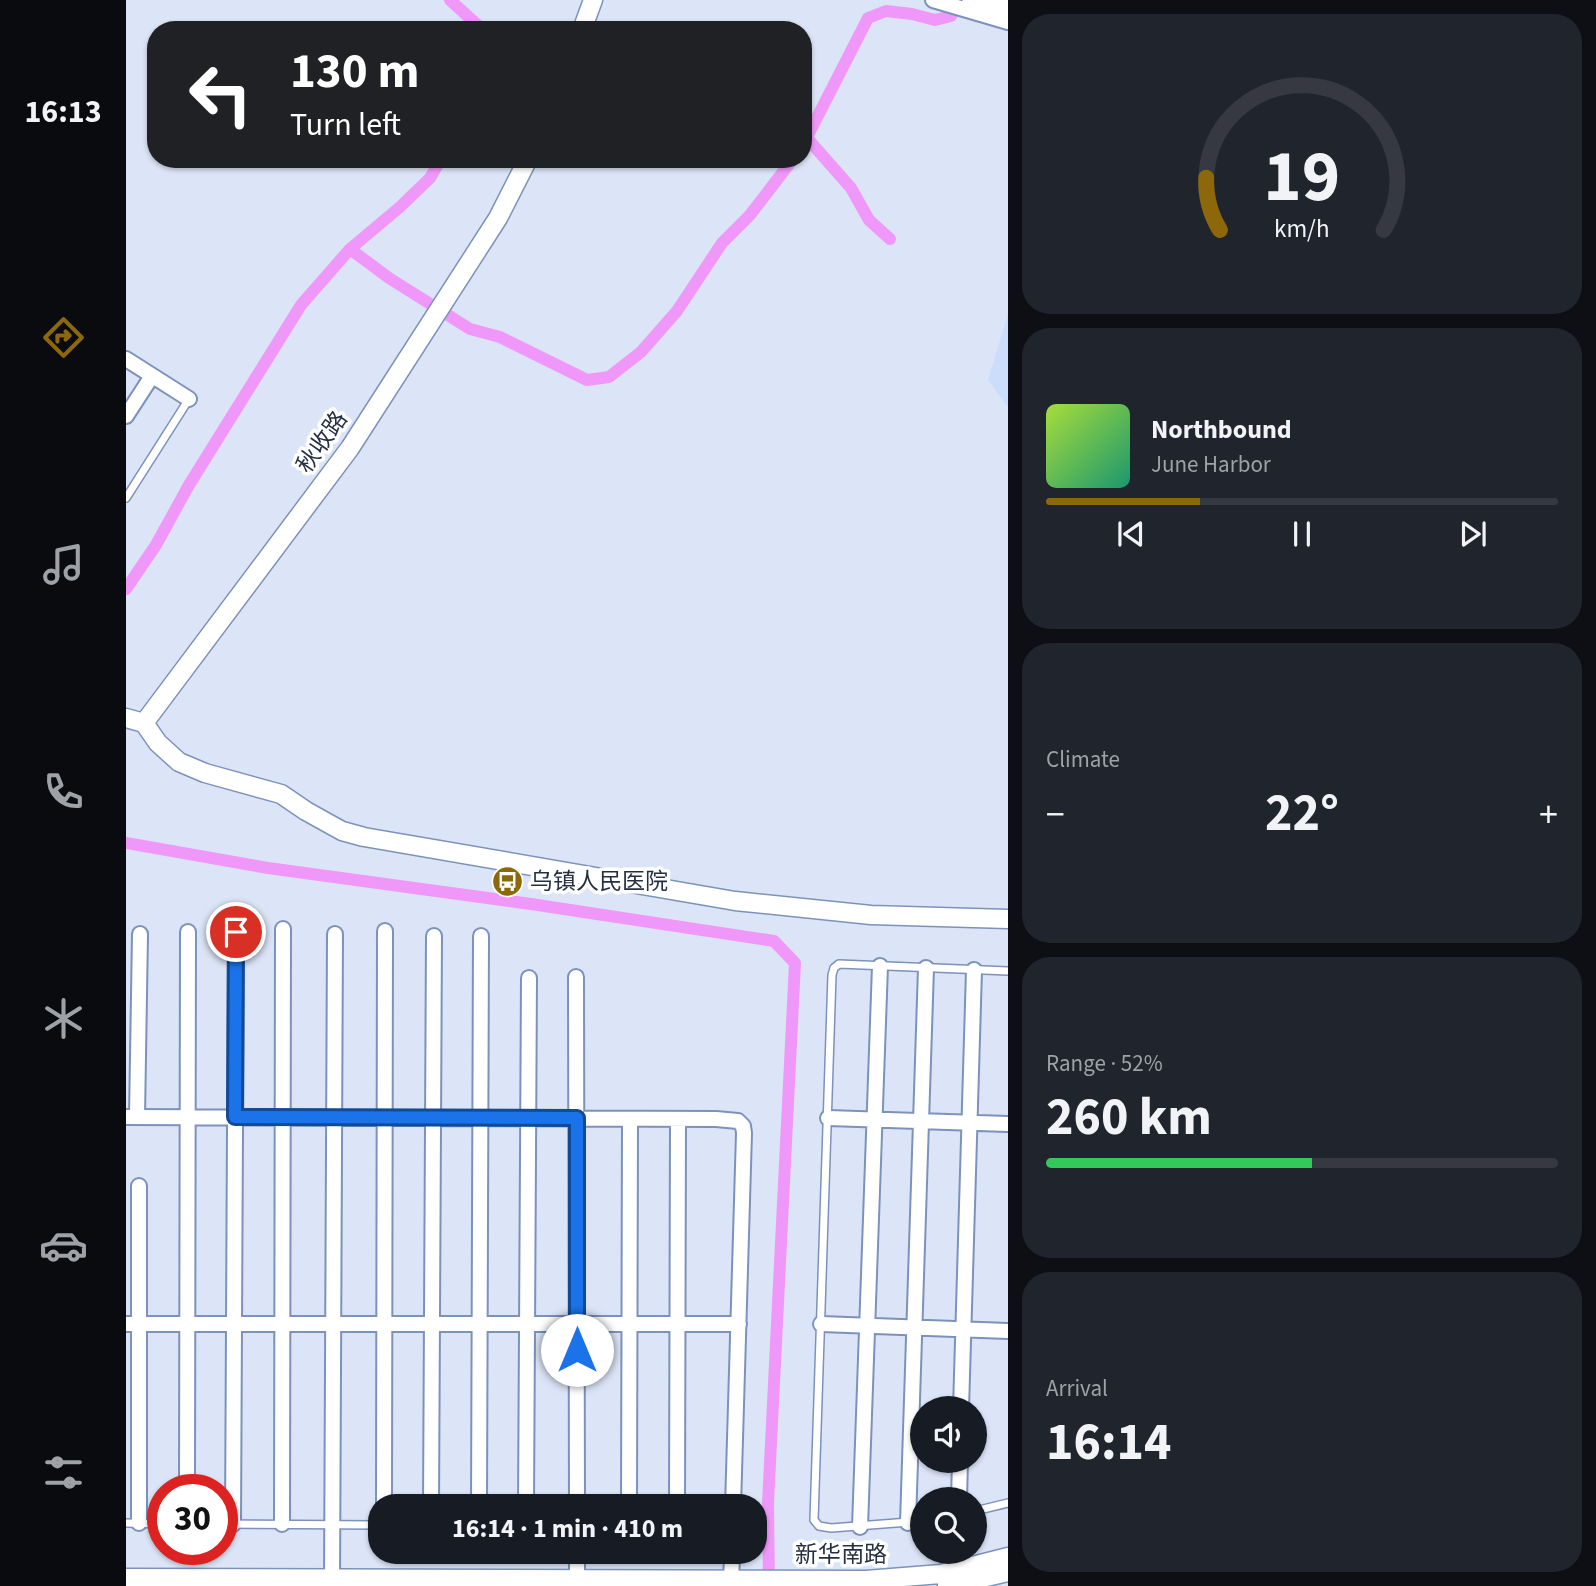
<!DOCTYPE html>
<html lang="en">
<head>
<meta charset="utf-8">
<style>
  body { margin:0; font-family:"Source Sans 3","Noto Sans SC",sans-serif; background:#20242c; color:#f1f3f6; height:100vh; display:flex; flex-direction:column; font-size:26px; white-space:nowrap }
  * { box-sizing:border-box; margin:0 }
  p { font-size:23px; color:#9ea1a6 }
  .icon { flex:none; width:38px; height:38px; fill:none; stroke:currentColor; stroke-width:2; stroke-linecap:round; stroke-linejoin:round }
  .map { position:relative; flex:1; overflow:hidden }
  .sheet { display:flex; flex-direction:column; gap:14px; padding:14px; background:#0d0f14; width:588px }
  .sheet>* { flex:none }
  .top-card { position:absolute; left:21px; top:21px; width:665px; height:147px; border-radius:28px; box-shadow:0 2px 5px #0004; background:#202124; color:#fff; overflow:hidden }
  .controls { position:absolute; left:784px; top:1396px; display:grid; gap:14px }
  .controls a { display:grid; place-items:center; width:77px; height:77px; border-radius:50%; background:#171b24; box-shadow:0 2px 5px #0004; font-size:35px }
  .speed { position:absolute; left:21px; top:1474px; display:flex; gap:14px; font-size:35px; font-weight:700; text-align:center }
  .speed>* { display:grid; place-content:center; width:91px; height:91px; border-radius:50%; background:#171b24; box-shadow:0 2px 5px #0004; line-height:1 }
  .speed .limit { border:10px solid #d22; background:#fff; color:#111 }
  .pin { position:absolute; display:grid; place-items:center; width:60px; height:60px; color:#fff; margin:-30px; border:4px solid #fff; border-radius:50%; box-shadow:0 2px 7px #0007 }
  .me { position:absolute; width:77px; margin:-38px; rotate:0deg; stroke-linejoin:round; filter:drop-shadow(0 0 5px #0008) }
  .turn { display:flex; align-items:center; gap:24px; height:147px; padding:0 28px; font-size:32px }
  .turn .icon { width:91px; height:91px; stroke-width:2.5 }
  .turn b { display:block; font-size:49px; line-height:60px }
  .big { font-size:52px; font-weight:700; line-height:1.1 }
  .sheet .tile { flex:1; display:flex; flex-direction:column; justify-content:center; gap:10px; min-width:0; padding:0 24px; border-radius:28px; background:#20242c }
  .sheet .dial { align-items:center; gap:0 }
  .dial svg { height:182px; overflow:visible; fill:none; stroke:#363941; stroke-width:7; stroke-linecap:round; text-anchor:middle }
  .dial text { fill:#f1f3f6; stroke:none }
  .song { display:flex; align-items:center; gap:21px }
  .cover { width:84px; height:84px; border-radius:10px; background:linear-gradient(135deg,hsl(80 70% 55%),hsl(160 70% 35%)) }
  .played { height:7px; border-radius:4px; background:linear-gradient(90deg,#8d680a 30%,#363941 30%) }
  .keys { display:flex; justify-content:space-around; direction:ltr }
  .heat { display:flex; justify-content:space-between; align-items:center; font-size:38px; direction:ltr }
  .charge { height:10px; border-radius:5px; background:linear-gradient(90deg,#34c759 52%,#363941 0) }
  .trip { position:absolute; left:242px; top:1494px; width:399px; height:70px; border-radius:28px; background:#171b24; box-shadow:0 2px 5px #0004; font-weight:700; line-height:70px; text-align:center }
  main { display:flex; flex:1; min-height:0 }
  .tabs { display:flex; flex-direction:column; width:126px; justify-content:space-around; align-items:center; background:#090b0e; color:#9ea1a6 }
  .tabs .icon { width:49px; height:49px }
  .tabs .active { color:#8d680a }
  .tabs b { font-size:32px; color:#f1f3f6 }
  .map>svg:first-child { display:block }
  .built { fill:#ccdcfb }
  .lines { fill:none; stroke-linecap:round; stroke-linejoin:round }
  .canal { stroke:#f098fa; stroke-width:12 }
  .service-casing { stroke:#7c92bb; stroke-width:10 }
  .minor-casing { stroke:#7c92bb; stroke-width:18 }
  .tertiary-casing { stroke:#7c92bb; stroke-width:21 }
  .secondary-casing { stroke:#7c92bb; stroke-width:24 }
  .service { stroke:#fff; stroke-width:7 }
  .minor { stroke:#fff; stroke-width:14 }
  .tertiary { stroke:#fff; stroke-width:18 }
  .secondary { stroke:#fff; stroke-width:21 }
  .route-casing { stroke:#114b97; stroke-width:18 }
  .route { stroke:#1a73e8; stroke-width:12 }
  .labels { text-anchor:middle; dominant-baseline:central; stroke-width:7; stroke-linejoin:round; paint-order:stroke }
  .street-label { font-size:23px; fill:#262f40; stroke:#fff }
  .poi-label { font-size:23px; fill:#262f40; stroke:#fff; text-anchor:start }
</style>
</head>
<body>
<main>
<nav class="tabs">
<b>16:13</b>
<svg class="icon active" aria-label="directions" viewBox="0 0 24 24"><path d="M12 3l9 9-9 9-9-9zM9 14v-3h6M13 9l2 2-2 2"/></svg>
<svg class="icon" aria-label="music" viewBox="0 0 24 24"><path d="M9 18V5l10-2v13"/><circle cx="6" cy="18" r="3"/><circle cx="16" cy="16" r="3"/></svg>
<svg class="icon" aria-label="phone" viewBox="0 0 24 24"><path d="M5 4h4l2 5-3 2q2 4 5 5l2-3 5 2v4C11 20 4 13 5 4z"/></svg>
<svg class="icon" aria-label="climate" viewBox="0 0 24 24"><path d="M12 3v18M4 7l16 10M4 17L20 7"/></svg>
<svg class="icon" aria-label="car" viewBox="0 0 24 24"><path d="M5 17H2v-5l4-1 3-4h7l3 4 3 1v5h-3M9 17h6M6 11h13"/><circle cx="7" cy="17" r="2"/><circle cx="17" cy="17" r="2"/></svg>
<svg class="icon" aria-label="filters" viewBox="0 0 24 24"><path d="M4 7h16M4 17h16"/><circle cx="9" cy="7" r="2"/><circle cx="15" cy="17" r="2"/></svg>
</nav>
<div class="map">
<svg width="882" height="1586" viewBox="0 0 882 1586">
  <rect width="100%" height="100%" fill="#dce5f7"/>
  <path class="built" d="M882,314V407L862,380Z"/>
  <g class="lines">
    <path class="canal" d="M324,0L357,30
      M681,138L725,188L743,220L764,239
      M677,145L742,18L760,11L786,14L809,20L825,16L834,0
      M224,249L263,278L344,329L374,337L461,380L483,377L515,352L551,311L596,243L624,215L667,159
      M0,589L30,545L63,485L175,305L224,249L274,207L304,178L315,159
      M0,843L142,868L405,904L648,941L669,963L642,1503L643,1585"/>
    <defs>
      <path id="service" d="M0,498L63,399
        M849,1511L882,1503
        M796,1521L705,1528L693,1526L688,1520L706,975L708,968L713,964L882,971
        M0,1523L37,1524
        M96,1524L254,1525"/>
      <path id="minor" d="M807,0L882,22
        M0,359L63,399
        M0,416L26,376
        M450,977L451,1507
        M0,1117L590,1119L612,1121L617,1126L618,1133L607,1507
        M11,1117L14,934
        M702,1118L882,1124
        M13,1186V1523
        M0,1324H613
        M695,1324L882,1331
        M835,1409L848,970
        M61,1489L62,932
        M833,1500L834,1461
        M258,1507L259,931
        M305,1507L308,936
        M353,1507L355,936
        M400,1507L403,978
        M503,1507L504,1119
        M551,1507L552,1119
        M782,1523L800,968
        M107,1524L110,932
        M156,1524L157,929
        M734,1527L754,966
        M451,1552V1586
        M206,1586L209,934
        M605,1586L606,1552"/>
      <path id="tertiary" d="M456,30L467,0
        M0,718L18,723
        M18,723L32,743L53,762L79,773L155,794L180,811L216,831L238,837L609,901L745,915L882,919
        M18,723L224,448L372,218L402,159
        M0,1578L740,1580L815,1574L882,1557
        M821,1586L882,1572"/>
      <path id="secondary" d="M847,0L882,11"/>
    </defs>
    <use href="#service" class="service-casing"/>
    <use href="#minor" class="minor-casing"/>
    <use href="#tertiary" class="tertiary-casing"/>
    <use href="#secondary" class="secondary-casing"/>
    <use href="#service" class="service"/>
    <use href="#minor" class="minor"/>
    <use href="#tertiary" class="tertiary"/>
    <use href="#secondary" class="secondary"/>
  </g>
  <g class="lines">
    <defs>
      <path id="route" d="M110,932L109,1117L451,1118V1350"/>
    </defs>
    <use href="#route" class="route-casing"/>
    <use href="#route" class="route"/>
  </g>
  <defs>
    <symbol id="bus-disc" viewBox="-11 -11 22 22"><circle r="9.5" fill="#8d680a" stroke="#fff"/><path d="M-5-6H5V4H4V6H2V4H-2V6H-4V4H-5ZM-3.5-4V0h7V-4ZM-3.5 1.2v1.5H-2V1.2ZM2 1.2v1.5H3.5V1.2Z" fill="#fff"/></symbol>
  </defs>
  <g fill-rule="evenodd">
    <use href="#bus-disc" x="364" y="864" width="35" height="35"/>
  </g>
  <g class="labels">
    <g class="street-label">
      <text transform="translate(196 442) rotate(-55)">秋收路</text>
      <text x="715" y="1554">新华南路</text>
    </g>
    <g class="poi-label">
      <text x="404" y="881">乌镇人民医院</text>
    </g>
  </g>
</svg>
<div class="controls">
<a><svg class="icon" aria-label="sound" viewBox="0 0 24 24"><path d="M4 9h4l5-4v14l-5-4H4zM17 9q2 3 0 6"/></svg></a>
<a><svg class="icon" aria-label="search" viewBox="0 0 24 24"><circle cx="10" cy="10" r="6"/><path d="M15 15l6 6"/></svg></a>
</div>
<div class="speed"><div class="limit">30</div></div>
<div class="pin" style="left:110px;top:932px;background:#d93025"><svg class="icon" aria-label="arrive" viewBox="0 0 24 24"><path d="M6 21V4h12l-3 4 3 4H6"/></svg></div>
<svg class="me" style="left:451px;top:1350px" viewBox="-20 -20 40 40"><circle r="19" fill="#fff"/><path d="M0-13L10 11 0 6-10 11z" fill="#1a73e8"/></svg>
<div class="trip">16:14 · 1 min · 410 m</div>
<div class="top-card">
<div class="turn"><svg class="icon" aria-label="left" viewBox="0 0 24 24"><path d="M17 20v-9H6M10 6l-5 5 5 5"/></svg><div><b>130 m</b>Turn left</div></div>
</div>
</div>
<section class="sheet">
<div class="tile dial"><svg viewBox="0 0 100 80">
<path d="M14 69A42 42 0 1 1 86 69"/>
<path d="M14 69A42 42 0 0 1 8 46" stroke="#8d680a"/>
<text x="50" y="56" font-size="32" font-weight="700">19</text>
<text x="50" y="72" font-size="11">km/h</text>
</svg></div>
<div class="tile">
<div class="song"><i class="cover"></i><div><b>Northbound</b><p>June Harbor</p></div></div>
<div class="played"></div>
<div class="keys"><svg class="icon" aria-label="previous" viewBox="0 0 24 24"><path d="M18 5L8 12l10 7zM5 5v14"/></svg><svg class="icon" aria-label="pause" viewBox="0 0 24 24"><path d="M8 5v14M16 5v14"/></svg><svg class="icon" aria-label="next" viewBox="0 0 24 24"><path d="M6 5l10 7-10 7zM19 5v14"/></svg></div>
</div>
<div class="tile"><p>Climate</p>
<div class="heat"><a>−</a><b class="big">22°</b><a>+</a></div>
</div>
<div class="tile"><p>Range · 52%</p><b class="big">260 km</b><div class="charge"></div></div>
<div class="tile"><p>Arrival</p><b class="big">16:14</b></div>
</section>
</main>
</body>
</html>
